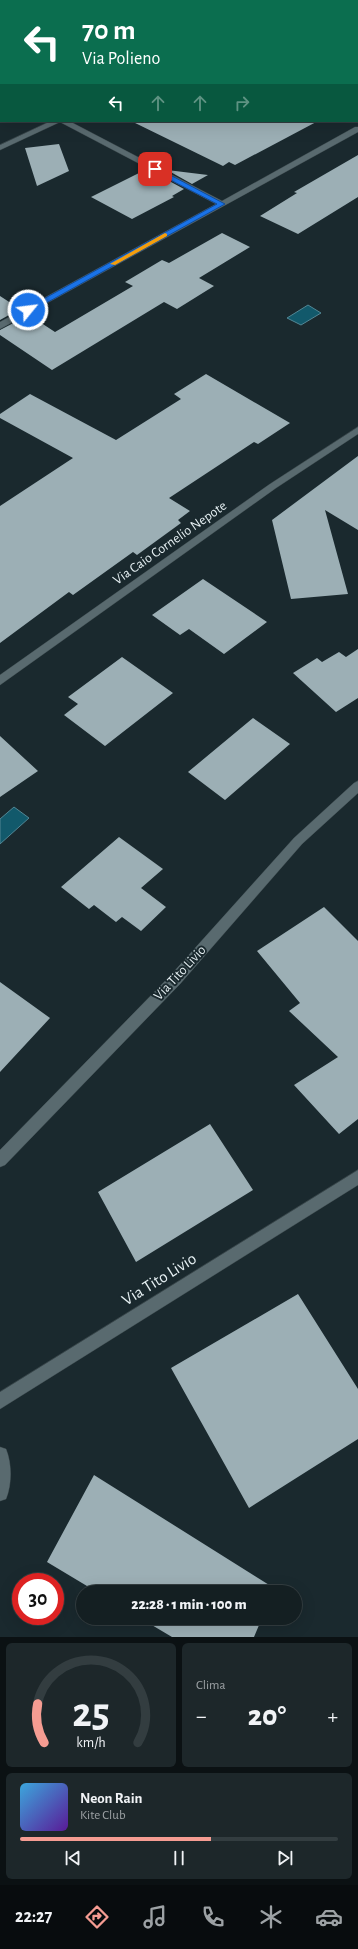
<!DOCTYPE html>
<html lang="it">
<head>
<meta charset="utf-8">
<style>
  body { margin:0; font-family:"Alegreya Sans",sans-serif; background:#1d272a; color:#f1f3f6; height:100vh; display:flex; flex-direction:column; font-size:15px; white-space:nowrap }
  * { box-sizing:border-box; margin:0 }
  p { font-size:13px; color:#9da2a5 }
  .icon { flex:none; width:22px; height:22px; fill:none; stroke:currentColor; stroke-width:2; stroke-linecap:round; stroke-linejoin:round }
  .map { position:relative; height:1637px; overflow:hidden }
  .drawer { display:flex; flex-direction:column; gap:6px; padding:6px; background:#0b1113; flex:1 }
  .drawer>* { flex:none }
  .top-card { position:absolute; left:0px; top:0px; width:358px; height:122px; box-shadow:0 4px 16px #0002,0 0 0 1px #333d40; background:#0b6e4f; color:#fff; overflow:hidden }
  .speed { position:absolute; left:12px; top:1573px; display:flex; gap:8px; font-size:20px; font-weight:700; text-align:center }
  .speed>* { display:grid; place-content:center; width:52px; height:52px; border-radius:50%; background:#141f22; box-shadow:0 4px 16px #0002,0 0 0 1px #333d40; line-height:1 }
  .speed .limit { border:6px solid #d22; background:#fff; color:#111 }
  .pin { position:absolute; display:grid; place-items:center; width:34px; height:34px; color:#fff; margin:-17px; border-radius:8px; box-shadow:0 2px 6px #0006 }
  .me { position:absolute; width:44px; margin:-22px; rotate:61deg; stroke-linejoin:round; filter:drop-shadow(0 0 3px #0008) }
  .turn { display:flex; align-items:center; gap:14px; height:84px; padding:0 16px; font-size:18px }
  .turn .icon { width:52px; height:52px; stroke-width:2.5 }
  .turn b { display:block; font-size:28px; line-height:34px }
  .lanes { display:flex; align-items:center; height:38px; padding:0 16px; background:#0003; justify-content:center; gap:20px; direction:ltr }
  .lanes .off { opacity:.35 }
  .big { font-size:30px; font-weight:800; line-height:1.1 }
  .drawer .card { flex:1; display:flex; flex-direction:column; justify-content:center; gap:6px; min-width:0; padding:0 14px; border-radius:6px; background:#1d272a }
  .drawer .dial { align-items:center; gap:0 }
  .dial svg { height:104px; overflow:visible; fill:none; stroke:#333d40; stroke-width:7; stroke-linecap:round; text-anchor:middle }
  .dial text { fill:#f1f3f6; stroke:none }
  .song { display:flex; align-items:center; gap:12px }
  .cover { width:48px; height:48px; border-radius:6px; background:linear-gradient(135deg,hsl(200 70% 55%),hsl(270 70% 35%)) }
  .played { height:4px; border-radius:2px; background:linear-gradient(90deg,#f59c92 60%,#333d40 60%) }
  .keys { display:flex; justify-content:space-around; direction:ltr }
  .heat { display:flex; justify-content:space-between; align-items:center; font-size:22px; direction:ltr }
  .drawer .tiles { flex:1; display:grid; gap:6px; grid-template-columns:1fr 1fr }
  .card:last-child { grid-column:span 2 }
  .trip { position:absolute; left:76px; top:1585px; width:226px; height:40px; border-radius:20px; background:#141f22; box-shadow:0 4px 16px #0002,0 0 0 1px #333d40; font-weight:800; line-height:40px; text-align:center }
  .menu { display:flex; height:64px; justify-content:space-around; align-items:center; background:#080c0e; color:#9da2a5 }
  .menu .icon { width:28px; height:28px }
  .menu .current { color:#f59c92 }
  .menu b { font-size:18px; color:#f1f3f6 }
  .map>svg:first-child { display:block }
  .water { fill:#12596b; stroke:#528694 }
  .building { fill:#9cafb5 }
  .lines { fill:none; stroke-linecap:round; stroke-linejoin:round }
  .minor-casing { stroke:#364347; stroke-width:1 }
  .minor { fill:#596a6f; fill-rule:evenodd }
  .route { fill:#1a73e8; stroke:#114b97 }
  .slow { fill:#f59e0b }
  .labels { text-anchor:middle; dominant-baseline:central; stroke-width:4; stroke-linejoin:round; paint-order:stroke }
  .street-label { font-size:14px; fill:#e6f0f3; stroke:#1a292e }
  .near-street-label { font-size:17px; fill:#e6f0f3; stroke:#1a292e }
</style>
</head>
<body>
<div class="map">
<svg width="358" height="1637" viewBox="0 0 358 1637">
  <rect width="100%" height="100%" fill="#1a292e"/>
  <path class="water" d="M308,305L321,313L301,325L287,318Z
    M14,807L29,818L0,844V819Z"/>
  <path class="building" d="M131,121H318L235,165L229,162L223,166Z
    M59,144L69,171L37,186L25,148Z
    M358,155V197L298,234L260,216L297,193L294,192Z
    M147,169L184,189L172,196L174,197L132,219L91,197Z
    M167,170L208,175L192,184Z
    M222,233L250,247L199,278L214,286L177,309L164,302L52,370L0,335V330L29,315L55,332L133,286L125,282L162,260L169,263Z
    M0,296L20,309L0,320Z
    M206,374L290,423L258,444L254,442L169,498L190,511L178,520L181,523L137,555L133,552L73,595L69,592L0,643V506L73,458L0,418V414L30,394L116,440L181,399L174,394Z
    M358,456V530L325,510L348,594L291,599L272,520Z
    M203,579L267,622L224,654L189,629L180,635L152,615Z
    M358,649V698L336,712L293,673L317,658L322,662L339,652L346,657Z
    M122,657L173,693L105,746L64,715L78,704L68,697Z
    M253,718L290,744L225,800L188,772Z
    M0,736L38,771L0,797Z
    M119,837L163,869L141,888L166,907L141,931L122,917L116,922L94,905L89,909L61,887Z
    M324,907L358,941V1119L339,1134L294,1085L338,1057L289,1011L300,1003L257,951Z
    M0,982L50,1018L0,1072Z
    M210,1124L253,1190L136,1262L98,1192Z
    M298,1294L358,1389V1439L249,1508L171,1368Z
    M94,1475L274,1588L272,1592H97L47,1562Z
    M140,1618H262L254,1637H172Z"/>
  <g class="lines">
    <defs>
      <path id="minor" d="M23,0H31L23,1Z
        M306,0H314L306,1Z
        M0,9H1L0,14Z
        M0,88H1V93H0Z
        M51,121H69L222,201L355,127H358V132L0,329V322L216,204L60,122L0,150V145Z
        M358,427V434L276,488L0,685V675L270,484Z
        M358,781V793L302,844L180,984L5,1165L0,1167V1150L170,976L294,838L354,783Z
        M358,1170V1185L0,1409V1392Z
        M0,1447L6,1449C12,1464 12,1484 6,1499L0,1501Z"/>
    </defs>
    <use href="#minor" class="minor-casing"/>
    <use href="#minor" class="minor"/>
  </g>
  <path class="route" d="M153,168H157L225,204L30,312H25V309L217,204L153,171Z"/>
  <path class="slow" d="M165,233L167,234V236L115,265L110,264Z"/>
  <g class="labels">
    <g class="street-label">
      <text transform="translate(170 543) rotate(-35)">Via Caio Cornelio Nepote</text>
      <text transform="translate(180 973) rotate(-47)">Via Tito Livio</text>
    </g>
    <g class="near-street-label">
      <text transform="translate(159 1279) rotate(-32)">Via Tito Livio</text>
    </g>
  </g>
</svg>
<div class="speed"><div class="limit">30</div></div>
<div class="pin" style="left:155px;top:169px;background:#d93025"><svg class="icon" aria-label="arrive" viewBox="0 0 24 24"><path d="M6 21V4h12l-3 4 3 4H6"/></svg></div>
<svg class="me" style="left:28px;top:310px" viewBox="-20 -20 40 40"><circle r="17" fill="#1a73e8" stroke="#fff" stroke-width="3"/><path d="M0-11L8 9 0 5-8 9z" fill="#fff"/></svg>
<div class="trip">22:28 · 1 min · 100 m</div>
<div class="top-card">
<div class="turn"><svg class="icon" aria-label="left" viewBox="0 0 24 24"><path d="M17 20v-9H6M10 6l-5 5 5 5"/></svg><div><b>70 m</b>Via Polieno</div></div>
<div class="lanes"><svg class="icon" aria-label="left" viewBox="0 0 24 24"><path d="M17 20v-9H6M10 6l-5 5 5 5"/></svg><svg class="icon off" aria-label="ahead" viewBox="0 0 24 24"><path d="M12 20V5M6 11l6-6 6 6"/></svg><svg class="icon off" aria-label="ahead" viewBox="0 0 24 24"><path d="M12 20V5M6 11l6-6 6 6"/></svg><svg class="icon off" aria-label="right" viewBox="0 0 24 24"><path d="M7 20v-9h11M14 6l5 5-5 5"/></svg></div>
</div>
</div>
<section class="drawer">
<div class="tiles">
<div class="card dial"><svg viewBox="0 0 100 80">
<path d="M14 69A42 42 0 1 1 86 69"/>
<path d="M14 69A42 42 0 0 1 9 39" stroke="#f59c92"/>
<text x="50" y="56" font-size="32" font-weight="700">25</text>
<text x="50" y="72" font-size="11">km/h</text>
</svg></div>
<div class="card"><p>Clima</p>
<div class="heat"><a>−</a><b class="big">20°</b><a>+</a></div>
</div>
<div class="card">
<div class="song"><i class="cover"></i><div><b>Neon Rain</b><p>Kite Club</p></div></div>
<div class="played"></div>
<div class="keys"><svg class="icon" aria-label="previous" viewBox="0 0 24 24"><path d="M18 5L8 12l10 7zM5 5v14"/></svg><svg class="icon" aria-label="pause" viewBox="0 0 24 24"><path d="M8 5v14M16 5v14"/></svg><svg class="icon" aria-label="next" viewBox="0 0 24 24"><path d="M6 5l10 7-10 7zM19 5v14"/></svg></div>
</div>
</div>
</section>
<nav class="menu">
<b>22:27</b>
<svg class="icon current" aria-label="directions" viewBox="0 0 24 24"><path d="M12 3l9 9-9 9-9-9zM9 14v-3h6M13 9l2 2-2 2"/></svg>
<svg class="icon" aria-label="music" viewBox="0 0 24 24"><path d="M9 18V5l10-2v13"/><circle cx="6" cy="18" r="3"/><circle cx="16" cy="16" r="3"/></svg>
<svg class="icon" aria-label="phone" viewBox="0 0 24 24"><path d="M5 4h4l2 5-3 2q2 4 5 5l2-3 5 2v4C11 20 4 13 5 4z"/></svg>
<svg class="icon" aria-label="climate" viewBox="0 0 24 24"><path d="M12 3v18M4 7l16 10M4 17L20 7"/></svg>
<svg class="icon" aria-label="car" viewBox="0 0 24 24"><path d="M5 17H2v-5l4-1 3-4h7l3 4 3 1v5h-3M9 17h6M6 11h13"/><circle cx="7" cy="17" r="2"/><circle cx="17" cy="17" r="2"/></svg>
</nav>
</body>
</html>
